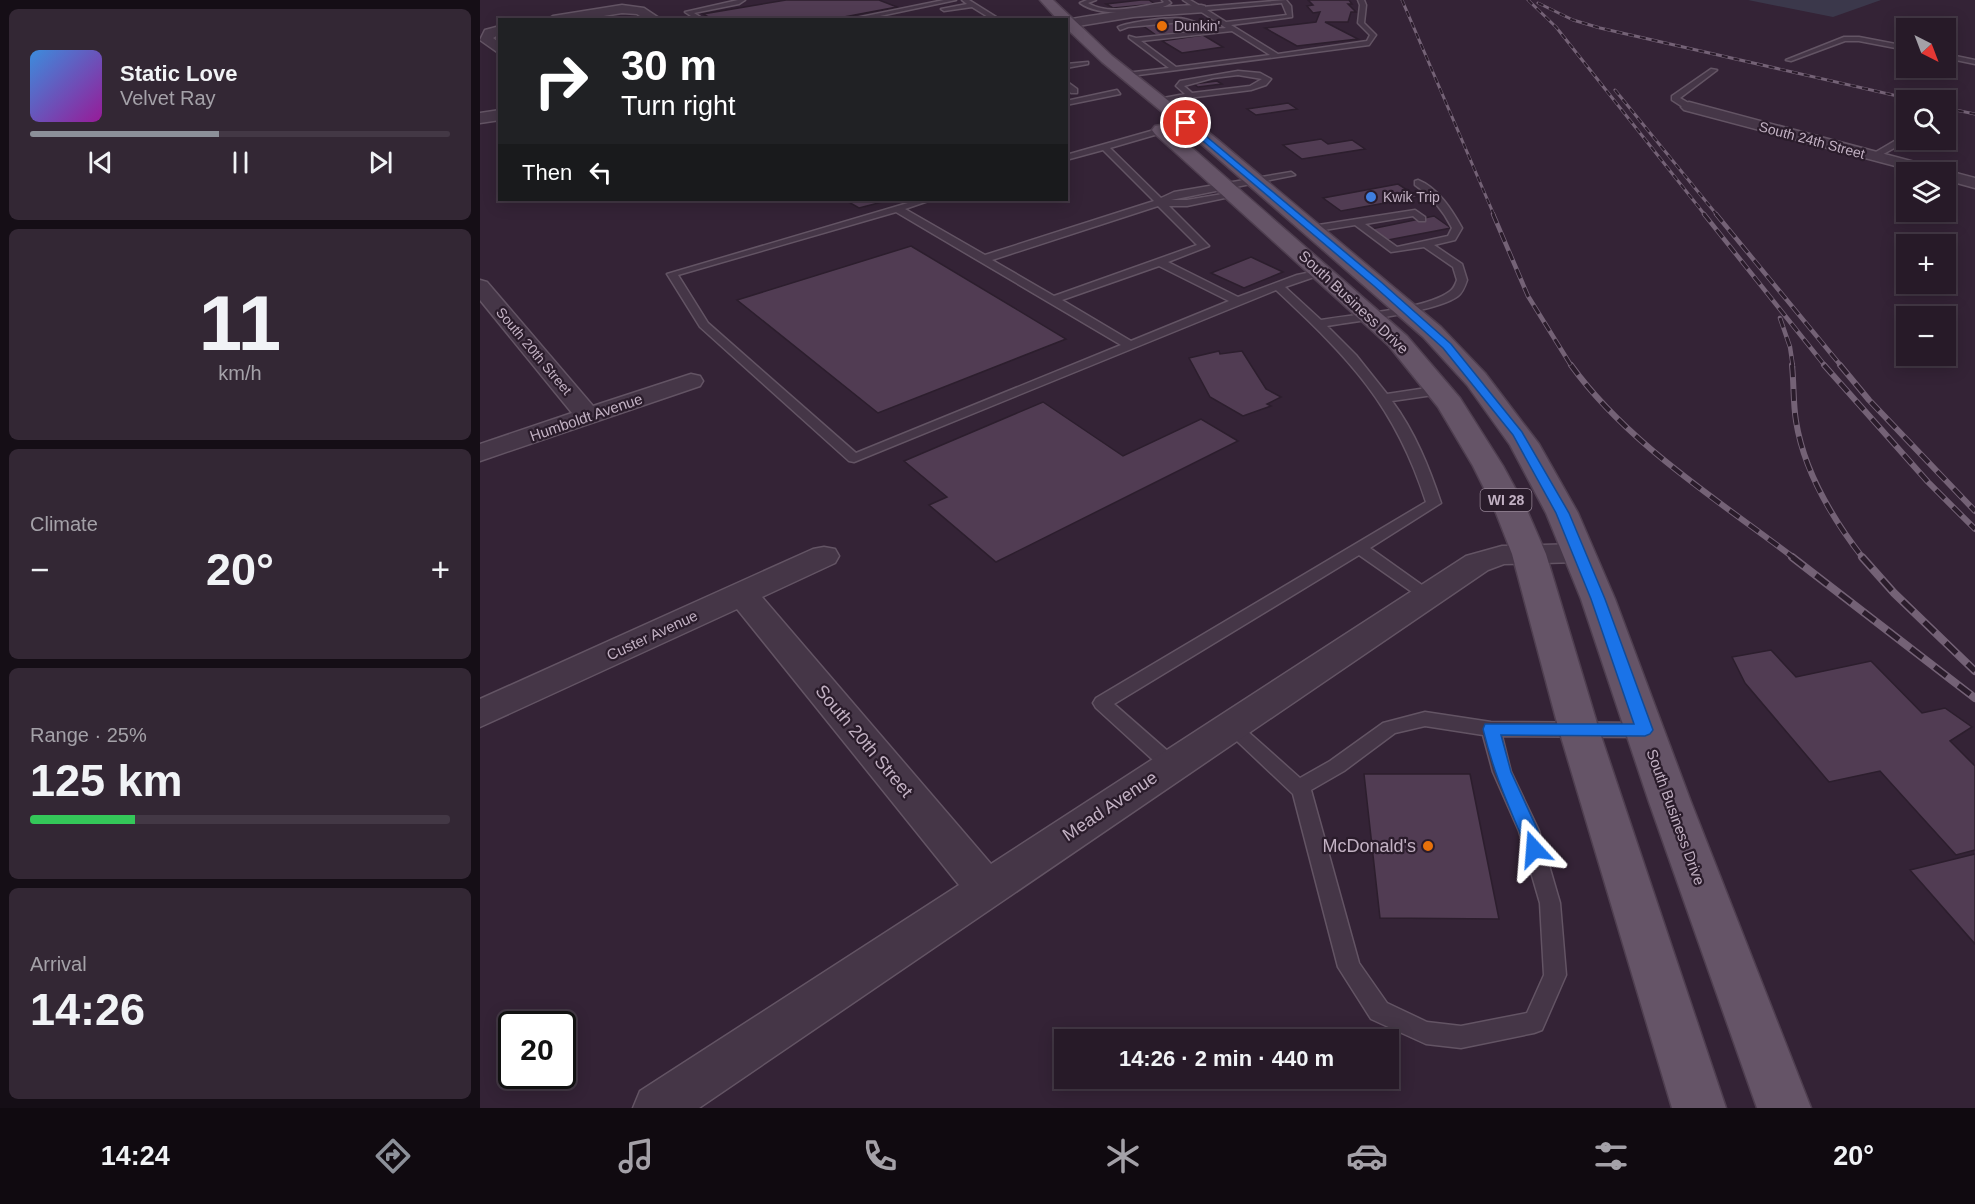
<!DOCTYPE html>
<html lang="en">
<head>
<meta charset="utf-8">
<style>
  body { margin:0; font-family:Helvetica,sans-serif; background:#332734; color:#f1f3f6; height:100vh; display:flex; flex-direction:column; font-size:22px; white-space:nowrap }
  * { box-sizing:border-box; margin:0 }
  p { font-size:20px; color:#a4a1a8 }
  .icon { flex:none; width:33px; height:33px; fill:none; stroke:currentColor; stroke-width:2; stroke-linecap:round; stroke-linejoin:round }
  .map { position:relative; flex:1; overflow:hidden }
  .details { display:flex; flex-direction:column; gap:9px; padding:9px; background:#150e16; width:480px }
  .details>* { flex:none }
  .top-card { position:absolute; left:18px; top:18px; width:570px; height:183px; border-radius:0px; box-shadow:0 3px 15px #0003,0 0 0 2px #433845; background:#202124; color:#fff; overflow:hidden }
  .needle { width:39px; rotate:138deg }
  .controls { position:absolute; left:1416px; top:18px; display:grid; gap:12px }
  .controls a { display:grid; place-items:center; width:60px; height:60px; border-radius:0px; background:#271a28; box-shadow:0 3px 15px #0003,0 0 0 2px #433845; font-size:30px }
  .speed { position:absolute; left:18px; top:1011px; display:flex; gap:12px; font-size:30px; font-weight:700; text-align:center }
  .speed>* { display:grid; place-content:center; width:78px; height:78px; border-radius:50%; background:#271a28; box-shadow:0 3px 15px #0003,0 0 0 2px #433845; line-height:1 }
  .speed .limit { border:3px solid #111; border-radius:9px; background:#fff; color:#111 }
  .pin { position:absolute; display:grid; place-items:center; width:51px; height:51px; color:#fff; margin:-26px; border:3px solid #fff; border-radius:50%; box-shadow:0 2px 6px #0007 }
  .me { position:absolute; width:66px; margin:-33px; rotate:341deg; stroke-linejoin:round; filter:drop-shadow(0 0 4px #0008) }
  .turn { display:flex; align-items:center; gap:21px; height:126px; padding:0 24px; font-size:27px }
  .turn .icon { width:78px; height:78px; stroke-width:2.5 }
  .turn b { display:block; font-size:42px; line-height:51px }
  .then { display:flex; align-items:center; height:57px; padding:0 24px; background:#0003; gap:12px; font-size:22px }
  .big { font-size:45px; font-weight:700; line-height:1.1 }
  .details .tile { flex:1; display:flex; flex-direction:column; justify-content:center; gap:9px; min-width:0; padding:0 21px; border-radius:9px; background:#332734 }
  .details .dial { align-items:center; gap:0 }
  .dial b { font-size:78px; line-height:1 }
  .song { display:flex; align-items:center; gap:18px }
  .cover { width:72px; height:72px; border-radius:9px; background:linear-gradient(135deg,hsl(210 70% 55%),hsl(300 70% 35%)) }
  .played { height:6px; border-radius:3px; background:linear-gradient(90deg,#8c9099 45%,#433845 45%) }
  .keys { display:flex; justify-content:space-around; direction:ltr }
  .heat { display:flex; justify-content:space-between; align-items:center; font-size:33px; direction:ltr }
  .charge { height:9px; border-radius:4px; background:linear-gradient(90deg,#34c759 25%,#433845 0) }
  .trip { position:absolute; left:574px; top:1029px; width:345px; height:60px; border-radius:0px; background:#271a28; box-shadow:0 3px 15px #0003,0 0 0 2px #433845; font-weight:700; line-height:60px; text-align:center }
  .tab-bar { display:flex; height:96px; justify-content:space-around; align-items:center; background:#100a10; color:#a4a1a8 }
  .tab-bar .icon { width:42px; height:42px }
  .tab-bar .active { color:#8c9099 }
  .tab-bar b { font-size:27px; color:#f1f3f6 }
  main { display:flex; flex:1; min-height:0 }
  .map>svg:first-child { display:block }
  .green { fill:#3b384b }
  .building { fill:#513c53; stroke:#2c1e2d; stroke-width:1.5 }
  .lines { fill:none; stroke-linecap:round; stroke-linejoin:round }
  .lane-casing { stroke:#635464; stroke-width:3 }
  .street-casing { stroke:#635464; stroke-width:3 }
  .primary-casing { stroke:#4f3f50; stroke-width:3 }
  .lane { fill:#453647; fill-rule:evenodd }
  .street { fill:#453647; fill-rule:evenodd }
  .primary { fill:#655467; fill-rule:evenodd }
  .rail-far3-casing { stroke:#746276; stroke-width:3 }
  .rail-far2-casing { stroke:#746276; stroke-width:4.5 }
  .rail-far1-casing { stroke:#746276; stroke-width:6 }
  .rail-casing { stroke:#746276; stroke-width:8 }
  .rail-far3 { stroke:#2a1c2b; stroke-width:2; stroke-dasharray:6; stroke-linecap:butt }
  .rail-far2 { stroke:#2a1c2b; stroke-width:3; stroke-dasharray:10; stroke-linecap:butt }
  .rail-far1 { stroke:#2a1c2b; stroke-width:4; stroke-dasharray:12; stroke-linecap:butt }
  .rail { stroke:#2a1c2b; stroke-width:5; stroke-dasharray:15; stroke-linecap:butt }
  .route { fill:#1a73e8; stroke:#114b97; stroke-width:1.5 }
  .food-dot { fill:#e8710a; stroke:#2a1c2b; stroke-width:2 }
  .shop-dot { fill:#3f7fe0; stroke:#2a1c2b; stroke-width:2 }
  .labels { text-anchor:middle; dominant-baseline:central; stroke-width:4.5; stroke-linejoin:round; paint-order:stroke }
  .far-poi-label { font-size:14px; fill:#c2b1c3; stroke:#2a1c2b; text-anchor:start }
  .far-street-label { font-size:14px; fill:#c2b1c3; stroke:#2a1c2b }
  .shield { fill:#2a1c2b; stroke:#948495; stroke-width:1.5 }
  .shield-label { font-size:14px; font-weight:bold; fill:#c2b1c3 }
  .street-label { font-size:15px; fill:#c2b1c3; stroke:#2a1c2b }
  .near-street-label { font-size:18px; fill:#c2b1c3; stroke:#2a1c2b }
  .near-poi-label { font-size:18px; fill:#c2b1c3; stroke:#2a1c2b; text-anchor:end }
</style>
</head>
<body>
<main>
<section class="details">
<div class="tile">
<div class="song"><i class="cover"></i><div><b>Static Love</b><p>Velvet Ray</p></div></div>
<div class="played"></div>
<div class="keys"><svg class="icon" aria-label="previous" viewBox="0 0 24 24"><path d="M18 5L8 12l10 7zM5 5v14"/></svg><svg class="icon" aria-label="pause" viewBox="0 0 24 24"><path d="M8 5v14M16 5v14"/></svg><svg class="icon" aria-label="next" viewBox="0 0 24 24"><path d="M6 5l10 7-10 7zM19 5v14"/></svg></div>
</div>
<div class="tile dial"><b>11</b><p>km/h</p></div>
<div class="tile"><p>Climate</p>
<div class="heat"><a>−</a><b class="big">20°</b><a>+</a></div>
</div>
<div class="tile"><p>Range · 25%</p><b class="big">125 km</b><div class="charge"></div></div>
<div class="tile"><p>Arrival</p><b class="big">14:26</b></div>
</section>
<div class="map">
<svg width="1495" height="1108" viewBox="0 0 1495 1108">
  <rect width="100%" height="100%" fill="#342336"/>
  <path class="green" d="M1268,0H1401L1353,17Z"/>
  <path class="building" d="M306,0H399L417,7L348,20H234L223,14Z
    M661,0H669L675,4L633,8L626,4Z
    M828,0H869L872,4H868L876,12H871L868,22H845L878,39L817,46L785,28L836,22L840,12L833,13L827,6L833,5Z
    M692,22L707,32L676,35L662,25Z
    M723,35L743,47L702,53L682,41Z
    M737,81L742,84L718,87L714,84Z
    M808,103L817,109L776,115L767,109Z
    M841,139L848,144L872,140L885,149L822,159L803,145Z
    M918,184L938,197L861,211L843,198Z
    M365,200H410L379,208Z
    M954,216L971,228L908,240L891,229Z
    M431,246L586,339L398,413L257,300Z
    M771,257L803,272L764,288L731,273Z
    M739,351L740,354L762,351L786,389L801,397L787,404L791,406L763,416L730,397L709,358Z
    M563,402L643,456L721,419L758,441L516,562L449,505L467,497L424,461Z
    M1291,650L1316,677L1391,661L1442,713L1465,708L1492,727L1470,741L1495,766V850L1476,855L1400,771L1349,782L1265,683L1252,657Z
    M884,774H990L1019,919L900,918Z
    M1495,854V944L1430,870Z"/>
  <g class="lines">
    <defs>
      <path id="lane" d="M258,0H265L259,4L214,13L225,20H217L205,12Z
        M464,0H476L381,20H366Z
        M482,0H489L521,20H513L492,7L464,11L461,9L487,4Z
        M607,0H616L608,3C630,16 659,6 682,3L684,2L682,0H688L691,3C673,15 618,17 600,3Z
        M703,0H710L722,7L806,0L811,6L812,17L751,25L798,54L887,41L890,35L878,23L880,5L878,0H884L886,5L884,23L896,35L889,45L643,77L646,73L689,68L649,38V36L656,38L721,31L702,22L648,27L640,30L638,27C648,22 694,16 705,19C726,24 721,30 746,28ZM802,3L807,15L746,22L727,10ZM752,31L790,55L696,67L661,41Z
        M1364,37H1379L1426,46V50L1379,41H1365L1311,61L1306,60Z
        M1466,54L1495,60V64L1466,58Z
        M608,62V64L586,68V64Z
        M1231,69L1237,70L1200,98L1212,105V109H1206L1192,100V96Z
        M758,71L780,73L791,79L786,85L771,90L677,102L673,100L705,94L696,86L700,81ZM758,75L782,79L770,86L712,93L704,86L733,78Z
        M586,81L597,89V93H591L586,88Z
        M637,90L640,94L586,105V101Z
        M706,121H709V125L630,148L681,198L694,192L811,172L815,175L691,200H707L754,192L759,195L707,206H689L729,246L688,262L758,297L817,275L846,269V273L805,287L841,320C873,314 944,310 969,292C974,289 975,285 977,280L973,267L944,247L911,252L875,225L832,232L827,229L832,226L935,210L945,217V221H939L933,216L885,224L917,247L968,236L972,228C963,210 951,196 935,185V181L938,180C958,188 972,210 982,228L975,240L954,245L982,264L987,280C985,286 983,292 978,296C957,312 876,321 847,326L876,355L907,394L960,386L966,390L960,394L912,401C935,432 949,467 961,503L890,548L956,595L948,600L942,599L879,555L634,704L698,760L700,765L698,770L691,772L684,770L616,708L613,703L616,698L946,502C915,405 869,358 796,290L374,462L369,461L220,327L187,274L438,200H451L425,209L505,255L674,201L623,150L586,160V155ZM678,206L717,245L574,296L512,260ZM416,212L641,345L376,453L228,323L198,275ZM679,266L749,301L651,341L582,300Z
        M1423,136H1426V140H1429L1396,158L1389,156Z
        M945,712L1011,722L1165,723L1171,725L1174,730L1171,735L1165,737L1022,736L1031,772L1059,831L1080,903L1086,975L1062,1030L1054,1033L981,1048L946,1044L891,1019L858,967L813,794L741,726L744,721L750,719L756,721L820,778L850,761L903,723ZM945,726L1003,735L1013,772L1039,831L1060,903L1064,975L1047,1013L981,1026L947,1022L907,1003L879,963L831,790L864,771L915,733Z"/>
      <path id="street" d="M142,5L164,8L182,20H166L157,14L142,13L99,20H67L73,16Z
        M721,5L725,6V12L653,17L586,28V20C631,12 676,6 721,5Z
        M20,26V34L13,38L20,43V54L0,40L5,30Z
        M1209,102L1495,178V188L1466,180V172H1438L1204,110L1201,107L1204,104Z
        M20,110V120L0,123V113Z
        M0,280L7,282L113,406L211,374L220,376L223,381L220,386L0,461V444L92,413L0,300Z
        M1099,544L1110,546L1114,553L1110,560L1099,562L1024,564L1008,570L219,1108H153L160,1091L479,885L257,609L0,727V699L333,549L344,547L355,549L359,556L355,563L282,597L511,864L986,556L1022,546Z"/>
      <path id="primary" d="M560,0H573L632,56L738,140L961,327L1005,373L1059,444L1098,513L1135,599L1211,802L1331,1108H1277L1169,802L1101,599L1066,513L1030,445L987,385L943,337L726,148L622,62L586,28V20H578Z
        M681,125L687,126L927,336L980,398L1023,466L1046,508L1066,554L1119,730L1246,1108H1192L1079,730L1032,554L1014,508L993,466L958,407L909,346L675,134L672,130L675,126Z"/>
    </defs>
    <use href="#lane" class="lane-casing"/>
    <use href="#street" class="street-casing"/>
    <use href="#primary" class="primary-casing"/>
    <use href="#lane" class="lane"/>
    <use href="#street" class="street"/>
    <use href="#primary" class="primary"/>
    <defs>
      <path id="rail-far3" d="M922,0L1014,215
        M1048,0L1076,27L1225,215
        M1058,3L1093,20L1120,28L1435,100
        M1135,90L1237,215
        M1428,96L1449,100
        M1466,108L1495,114"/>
      <path id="rail-far2" d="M1013,214L1048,296L1092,367
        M1224,214L1346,367
        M1236,214L1362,367
        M1300,318L1310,347L1313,367"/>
      <path id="rail-far1" d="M1091,365C1147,443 1238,500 1314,558
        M1312,365C1314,384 1313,403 1316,421C1324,472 1352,518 1383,558
        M1344,365L1448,482L1495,529
        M1360,365L1389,400L1495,511"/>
      <path id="rail" d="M1312,557L1495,698
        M1382,557L1414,593L1495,671"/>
    </defs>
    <use href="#rail-far3" class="rail-far3-casing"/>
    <use href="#rail-far2" class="rail-far2-casing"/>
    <use href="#rail-far1" class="rail-far1-casing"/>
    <use href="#rail" class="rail-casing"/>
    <use href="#rail-far3" class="rail-far3"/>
    <use href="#rail-far2" class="rail-far2"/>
    <use href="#rail-far1" class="rail-far1"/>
    <use href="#rail" class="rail"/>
  </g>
  <path class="route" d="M704,122H709L901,282L971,344L1042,432L1089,513L1125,599L1173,730L1170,734L1165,736L1021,735L1031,772L1058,831L1063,849L1061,855L1054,857L1048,855C1044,846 1042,836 1038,828C1023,793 1012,766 1003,729L1005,724H1154L1111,599L1076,513L1033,435L963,348L894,286L704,125Z"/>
  <g class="food-dot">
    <circle cx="682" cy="26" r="6"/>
    <circle cx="948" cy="846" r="6"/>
  </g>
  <circle class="shop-dot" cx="891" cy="197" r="6"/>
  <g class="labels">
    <g class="far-poi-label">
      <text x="694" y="26">Dunkin'</text>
      <text x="903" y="197">Kwik Trip</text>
    </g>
    <g class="far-street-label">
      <text transform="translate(1332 140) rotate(15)">South 24th Street</text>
      <text transform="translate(54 351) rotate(50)">South 20th Street</text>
    </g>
    <rect class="shield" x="1000.5" y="489" width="51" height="22" rx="4.5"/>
    <g class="shield-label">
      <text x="1026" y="500">WI 28</text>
    </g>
    <g class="street-label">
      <text transform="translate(874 302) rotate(43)">South Business Drive</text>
      <text transform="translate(106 417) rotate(-19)">Humboldt Avenue</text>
      <text transform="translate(172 635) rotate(-25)">Custer Avenue</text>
      <text transform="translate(1196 817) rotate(70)">South Business Drive</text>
    </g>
    <g class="near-street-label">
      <text transform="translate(384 741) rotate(50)">South 20th Street</text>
      <text transform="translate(630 806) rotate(-34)">Mead Avenue</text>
    </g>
    <g class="near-poi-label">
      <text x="936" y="846">McDonald's</text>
    </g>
  </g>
</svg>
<div class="controls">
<a><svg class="needle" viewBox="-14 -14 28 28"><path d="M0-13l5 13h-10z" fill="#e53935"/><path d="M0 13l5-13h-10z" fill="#a4a1a8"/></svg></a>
<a><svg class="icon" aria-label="search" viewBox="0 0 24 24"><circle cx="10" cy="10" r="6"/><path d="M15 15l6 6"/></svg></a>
<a><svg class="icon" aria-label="layers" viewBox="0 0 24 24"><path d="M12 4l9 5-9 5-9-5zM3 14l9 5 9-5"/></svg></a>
<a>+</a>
<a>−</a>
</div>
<div class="speed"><div class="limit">20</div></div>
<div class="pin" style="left:706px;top:123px;background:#d93025"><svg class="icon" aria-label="arrive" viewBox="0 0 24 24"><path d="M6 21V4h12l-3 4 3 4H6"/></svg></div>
<svg class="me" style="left:1054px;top:849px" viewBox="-20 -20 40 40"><path d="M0-17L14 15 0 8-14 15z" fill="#1a73e8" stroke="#fff" stroke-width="4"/></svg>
<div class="trip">14:26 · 2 min · 440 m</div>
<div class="top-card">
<div class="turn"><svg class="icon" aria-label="right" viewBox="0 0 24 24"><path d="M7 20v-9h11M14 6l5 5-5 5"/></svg><div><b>30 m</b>Turn right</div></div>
<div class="then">Then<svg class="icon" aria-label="left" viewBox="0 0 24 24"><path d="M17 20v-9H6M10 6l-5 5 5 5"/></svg></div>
</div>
</div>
</main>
<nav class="tab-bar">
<b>14:24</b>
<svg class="icon active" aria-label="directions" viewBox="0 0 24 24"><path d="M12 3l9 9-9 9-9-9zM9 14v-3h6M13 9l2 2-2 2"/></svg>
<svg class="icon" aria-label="music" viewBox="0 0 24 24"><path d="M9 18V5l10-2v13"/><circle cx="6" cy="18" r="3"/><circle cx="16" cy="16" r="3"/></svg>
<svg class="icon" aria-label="phone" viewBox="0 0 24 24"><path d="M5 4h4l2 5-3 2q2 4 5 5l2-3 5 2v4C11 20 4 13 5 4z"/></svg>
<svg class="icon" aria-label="climate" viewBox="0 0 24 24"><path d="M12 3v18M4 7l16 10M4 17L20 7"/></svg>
<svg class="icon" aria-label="car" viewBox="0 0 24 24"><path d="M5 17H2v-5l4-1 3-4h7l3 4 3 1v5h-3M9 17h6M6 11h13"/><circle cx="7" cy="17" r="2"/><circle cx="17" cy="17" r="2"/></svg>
<svg class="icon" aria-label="filters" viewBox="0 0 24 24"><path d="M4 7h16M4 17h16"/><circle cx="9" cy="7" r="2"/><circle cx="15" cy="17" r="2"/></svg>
<b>20°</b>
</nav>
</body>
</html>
